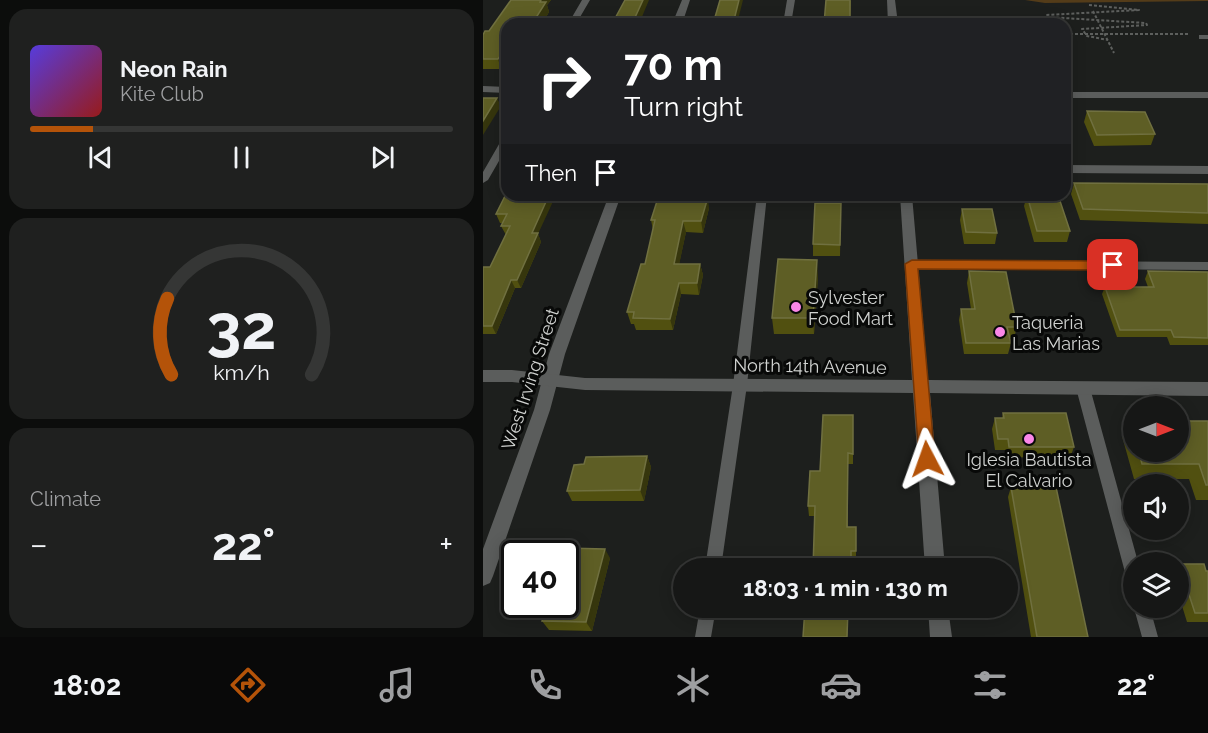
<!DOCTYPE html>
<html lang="en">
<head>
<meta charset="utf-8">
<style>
  body { margin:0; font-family:Raleway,sans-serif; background:#1f201f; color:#f1f3f6; height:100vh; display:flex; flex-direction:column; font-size:22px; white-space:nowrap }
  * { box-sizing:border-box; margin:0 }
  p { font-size:20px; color:#9e9fa1 }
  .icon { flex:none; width:33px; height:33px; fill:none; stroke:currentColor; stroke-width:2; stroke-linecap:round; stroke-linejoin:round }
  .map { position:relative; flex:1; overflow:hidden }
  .panel { display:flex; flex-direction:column; gap:9px; padding:9px; background:#0c0d0c; width:483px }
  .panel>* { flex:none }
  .hud { position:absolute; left:18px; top:18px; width:570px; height:183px; border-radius:18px; box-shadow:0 3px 15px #0003,0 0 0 2px #353635; background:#202124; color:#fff; overflow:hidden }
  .needle { width:39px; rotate:90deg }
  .controls { position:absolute; left:640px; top:396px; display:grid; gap:12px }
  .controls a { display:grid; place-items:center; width:66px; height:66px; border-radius:50%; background:#161716; box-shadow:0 3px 15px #0003,0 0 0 2px #353635; font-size:30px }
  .speed { position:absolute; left:18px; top:540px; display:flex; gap:12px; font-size:30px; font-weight:700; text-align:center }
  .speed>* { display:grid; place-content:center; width:78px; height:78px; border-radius:50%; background:#161716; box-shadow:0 3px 15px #0003,0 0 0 2px #353635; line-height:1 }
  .speed .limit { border:3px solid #111; border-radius:9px; background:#fff; color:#111 }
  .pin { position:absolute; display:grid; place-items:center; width:51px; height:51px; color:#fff; margin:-26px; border-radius:12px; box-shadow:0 3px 9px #0006 }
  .me { position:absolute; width:66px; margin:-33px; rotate:356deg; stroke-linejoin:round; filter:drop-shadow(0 0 4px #0008) }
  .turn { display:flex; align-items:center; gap:21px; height:126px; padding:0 24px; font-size:27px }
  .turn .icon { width:78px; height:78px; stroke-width:2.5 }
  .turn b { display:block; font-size:42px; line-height:51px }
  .then { display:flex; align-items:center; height:57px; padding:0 24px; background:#0003; gap:12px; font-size:22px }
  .big { font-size:45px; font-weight:700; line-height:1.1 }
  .panel .tile { flex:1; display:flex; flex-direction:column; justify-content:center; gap:9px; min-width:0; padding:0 21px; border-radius:18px; background:#1f201f }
  .panel .dial { align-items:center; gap:0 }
  .dial svg { height:156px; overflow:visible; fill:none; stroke:#353635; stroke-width:7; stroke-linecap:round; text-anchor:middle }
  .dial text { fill:#f1f3f6; stroke:none }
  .song { display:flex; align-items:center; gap:18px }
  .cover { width:72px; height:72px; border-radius:9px; background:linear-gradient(135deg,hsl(250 70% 55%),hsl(0 70% 35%)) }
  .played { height:6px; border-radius:3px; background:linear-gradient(90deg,#b45309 15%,#353635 15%) }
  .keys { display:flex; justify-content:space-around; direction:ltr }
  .heat { display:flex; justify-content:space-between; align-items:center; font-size:33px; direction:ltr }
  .trip { position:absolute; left:190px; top:558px; width:345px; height:60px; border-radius:30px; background:#161716; box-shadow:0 3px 15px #0003,0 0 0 2px #353635; font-weight:700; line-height:60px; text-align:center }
  .tab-bar { display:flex; height:96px; justify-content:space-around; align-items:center; background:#090909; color:#9e9fa1 }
  .tab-bar .icon { width:42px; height:42px }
  .tab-bar .selected { color:#b45309 }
  .tab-bar b { font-size:27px; color:#f1f3f6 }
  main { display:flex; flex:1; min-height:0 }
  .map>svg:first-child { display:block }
  .green { fill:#543c19 }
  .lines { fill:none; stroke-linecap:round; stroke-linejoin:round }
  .path { stroke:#5d5f5d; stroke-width:2; stroke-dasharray:3 2; stroke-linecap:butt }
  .service { fill:#5b5d5c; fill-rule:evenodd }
  .minor { fill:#5b5d5c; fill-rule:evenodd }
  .tertiary { fill:#5b5d5c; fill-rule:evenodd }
  .wall { fill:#515010 }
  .shaded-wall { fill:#36360d }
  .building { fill:#5e5e25; stroke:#707040; stroke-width:1.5 }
  .route { fill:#b45309; stroke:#753606; stroke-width:1.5 }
  .poi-dot { fill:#fa87e7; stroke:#080908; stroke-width:2 }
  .labels { text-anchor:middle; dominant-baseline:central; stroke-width:6; stroke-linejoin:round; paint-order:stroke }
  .poi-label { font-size:18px; fill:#d0d2d0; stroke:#080908; text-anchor:start }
  .street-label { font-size:18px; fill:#d0d2d0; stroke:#080908 }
</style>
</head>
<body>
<main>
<section class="panel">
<div class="tile">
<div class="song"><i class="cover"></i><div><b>Neon Rain</b><p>Kite Club</p></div></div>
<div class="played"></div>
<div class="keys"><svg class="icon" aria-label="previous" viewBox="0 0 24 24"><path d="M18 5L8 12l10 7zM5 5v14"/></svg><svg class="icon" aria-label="pause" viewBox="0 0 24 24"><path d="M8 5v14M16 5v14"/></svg><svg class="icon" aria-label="next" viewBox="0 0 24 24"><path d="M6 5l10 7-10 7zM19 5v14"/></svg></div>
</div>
<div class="tile dial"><svg viewBox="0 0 100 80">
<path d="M14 69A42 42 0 1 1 86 69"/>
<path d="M14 69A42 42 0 0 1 12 30" stroke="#b45309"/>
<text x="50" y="56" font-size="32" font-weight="700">32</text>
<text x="50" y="72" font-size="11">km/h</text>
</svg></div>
<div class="tile"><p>Climate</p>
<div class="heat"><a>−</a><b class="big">22°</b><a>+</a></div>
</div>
</section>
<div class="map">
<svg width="725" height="637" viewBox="0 0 725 637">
  <rect width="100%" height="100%" fill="#1d1f1d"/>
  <path class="green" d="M542,0H725V1L562,3Z"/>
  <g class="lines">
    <path class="path" d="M606,5L656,10L563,15L564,17L663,23L664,25L599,29L604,36L625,40
      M610,11L631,53
      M582,34H707"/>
    <path class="service" d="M99,0H107L93,24H85Z
      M304,0H312L308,24H300Z
      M716,35H725V39H716Z
      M582,92H725V98H582Z
      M24,136V147L5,180L0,183V172L19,139Z
      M274,195H284L264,385L238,568H222L250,385Z
      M429,260L725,262V270L429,268L423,264Z
      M600,383L605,384L607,388L655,562H651V584L645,581L643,576L593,388L595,384Z
      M217,608H233L228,637H212Z
      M651,608H667L675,637H659Z"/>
    <path class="minor" d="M199,0H207L199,24H189Z
      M0,86L24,87V93L0,92Z
      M582,165L725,166V174L582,173Z
      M126,195H138L82,354L67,410L10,576L7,583L0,586V549L51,410L66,354Z"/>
    <path class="tertiary" d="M404,0H412L415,24H405Z
      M417,195H429L445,380L725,382V396L447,393L462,568H442L430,393L102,390L29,382H0V370H29L102,378L429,380Z
      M445,608H465L469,637H447Z"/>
  </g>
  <path class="wall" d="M28,0H68L64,5L66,12L59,24H24L18,69H0V35L6,31Z
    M368,0L367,24H341Z
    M604,111L672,134L668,145L611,146L601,122Z
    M591,183L725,184V224L597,220L588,194Z
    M24,192L55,234L58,242L38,288H32L13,334H0V267H7L23,235L18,226L20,223H17L13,214Z
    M349,195H372V196H349Z
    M544,195L587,231L584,242H551L541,206Z
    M209,197L226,208L220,233L203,232L196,264H217L220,275L216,295L198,294L190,330H153L151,324H148L144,312L162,264L170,230L168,220L178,198Z
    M358,203L357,256H330V244Z
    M479,209L514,233L512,244H481L477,220Z
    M486,271L534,327L531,338H526L528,343L525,354H481L476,320L478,309H488L484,283Z
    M665,271L725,272V345H687L684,337H634L619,294L622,287H665L662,279Z
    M335,276L331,334H291L289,318Z
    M520,413L591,447L587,458L523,457L522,450H512L509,429L512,418H519Z
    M370,415V464H365V527L373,551V561H368V568H330L332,516H326L325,506L337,471Z
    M647,420H651V452H696L725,422V500H713L706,479H651L639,436Z
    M164,456L168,467L161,501H89L84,491L101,464Z
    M528,487L605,637H548L525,497Z
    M127,558L109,631L66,630L59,621Z
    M696,564L725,571V622H704L696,596Z"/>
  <path class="shaded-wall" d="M58,0H68L64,5L66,12L59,24H49Z
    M160,0H166L156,24H149Z
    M256,0H260L254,24H250Z
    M24,46V61L18,69L15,59Z
    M14,98L18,106L0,135V121Z
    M66,195H73L55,234L58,242L38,288L34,280L49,233Z
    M225,197L226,208L220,233L218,221Z
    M200,221L203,232L194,275L191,264Z
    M334,260L335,276L331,334L330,318Z
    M217,264L220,275L216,295L214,283Z
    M28,280L32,288L13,334L9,326Z
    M196,283L198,294L190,330L187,319Z
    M164,456L168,467L161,501L157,490Z
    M122,549L127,558L109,631L103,622Z"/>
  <path class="building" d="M28,0H58L57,2H63L49,24H24V46L15,59H0V35L2,31H6Z
    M142,0H160L149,24H129Z
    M237,0H256L250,24H230Z
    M343,0H367V20H360V24H341Z
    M0,98H14L0,121Z
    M604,111L662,112L672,134L614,135Z
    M591,183L725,184V213L600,209Z
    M24,192V195H66L49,233H55L34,280H28L9,326H0V267H7L27,226H18L24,214H13Z
    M179,195H204L203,197H225L218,221H200L191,264H217L214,283H196L187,319L150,318L151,312H144L158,264H162L172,220H168L175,198H178Z
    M544,195H575L587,231H554Z
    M332,203H358L357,245L330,244Z
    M479,209H509L514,233L483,232Z
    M295,259L334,260L330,318H289Z
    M486,271L523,272L534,327H524L528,343H483L478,309H492Z
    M665,271L725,272V338L691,337L688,330H637L622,287H671Z
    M520,413H583L591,447H526L525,439H515L512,418H521Z
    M340,415H370V454L365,453L364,527H373V551H368V565H365V568H330L332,506H325L327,471H337Z
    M647,420H651V435Z
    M696,421H725V485H723L716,464H659L656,452H696Z
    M164,456L157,490L84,491L91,465L101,464L103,457Z
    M528,487H573L605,637H554Z
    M81,548L122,549L103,622L59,621L64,604H82V554H79Z
    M696,564H721L723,571H725V613H712Z
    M322,608H365L364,637H320Z"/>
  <path class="route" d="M429,260L630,261L636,265L630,270L435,269L452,459L450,464L444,466L438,464L436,459L422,264Z"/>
  <g class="poi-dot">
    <circle cx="313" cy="307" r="6"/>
    <circle cx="517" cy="332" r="6"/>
    <circle cx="546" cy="439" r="6"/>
  </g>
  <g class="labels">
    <g class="poi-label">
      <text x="325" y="297">Sylvester<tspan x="325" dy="21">Food Mart</tspan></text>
      <text x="529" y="322">Taqueria<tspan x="529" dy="21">Las Marias</tspan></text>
      <text x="546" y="459" text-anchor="middle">Iglesia Bautista<tspan x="546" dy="21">El Calvario</tspan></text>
    </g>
    <g class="street-label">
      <text transform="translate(327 366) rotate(1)">North 14th Avenue</text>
      <text transform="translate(47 379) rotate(-72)">West Irving Street</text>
    </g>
  </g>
</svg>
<div class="controls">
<a><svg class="needle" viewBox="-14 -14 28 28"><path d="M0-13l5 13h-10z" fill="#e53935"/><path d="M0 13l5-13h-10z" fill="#9e9fa1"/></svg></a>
<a><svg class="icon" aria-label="sound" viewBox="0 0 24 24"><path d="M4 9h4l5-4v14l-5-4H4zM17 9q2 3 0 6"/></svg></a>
<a><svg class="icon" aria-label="layers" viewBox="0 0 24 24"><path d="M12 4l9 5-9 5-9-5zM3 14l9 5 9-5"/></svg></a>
</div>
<div class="speed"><div class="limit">40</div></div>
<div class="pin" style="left:630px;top:265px;background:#d93025"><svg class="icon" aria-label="arrive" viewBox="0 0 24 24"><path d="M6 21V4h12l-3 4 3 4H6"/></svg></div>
<svg class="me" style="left:444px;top:459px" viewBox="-20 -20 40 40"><path d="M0-17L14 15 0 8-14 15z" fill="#b45309" stroke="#fff" stroke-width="4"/></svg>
<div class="trip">18:03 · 1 min · 130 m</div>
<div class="hud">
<div class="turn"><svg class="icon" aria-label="right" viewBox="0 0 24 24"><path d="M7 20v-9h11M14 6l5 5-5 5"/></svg><div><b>70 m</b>Turn right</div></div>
<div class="then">Then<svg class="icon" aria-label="arrive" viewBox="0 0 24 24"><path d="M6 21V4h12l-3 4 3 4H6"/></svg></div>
</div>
</div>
</main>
<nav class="tab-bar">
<b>18:02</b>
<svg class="icon selected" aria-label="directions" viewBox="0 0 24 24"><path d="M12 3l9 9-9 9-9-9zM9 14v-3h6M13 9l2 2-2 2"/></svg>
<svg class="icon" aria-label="music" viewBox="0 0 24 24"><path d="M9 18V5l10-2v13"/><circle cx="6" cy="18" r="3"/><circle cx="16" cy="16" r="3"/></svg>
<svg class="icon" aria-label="phone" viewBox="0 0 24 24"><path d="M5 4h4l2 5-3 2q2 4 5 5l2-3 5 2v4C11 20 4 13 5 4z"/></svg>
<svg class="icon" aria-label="climate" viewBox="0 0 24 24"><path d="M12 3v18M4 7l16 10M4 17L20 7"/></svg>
<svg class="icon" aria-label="car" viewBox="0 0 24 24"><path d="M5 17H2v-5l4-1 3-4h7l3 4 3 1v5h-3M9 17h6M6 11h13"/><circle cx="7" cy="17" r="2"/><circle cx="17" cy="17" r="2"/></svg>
<svg class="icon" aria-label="filters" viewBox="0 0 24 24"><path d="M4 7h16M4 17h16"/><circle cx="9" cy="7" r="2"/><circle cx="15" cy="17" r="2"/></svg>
<b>22°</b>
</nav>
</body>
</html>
